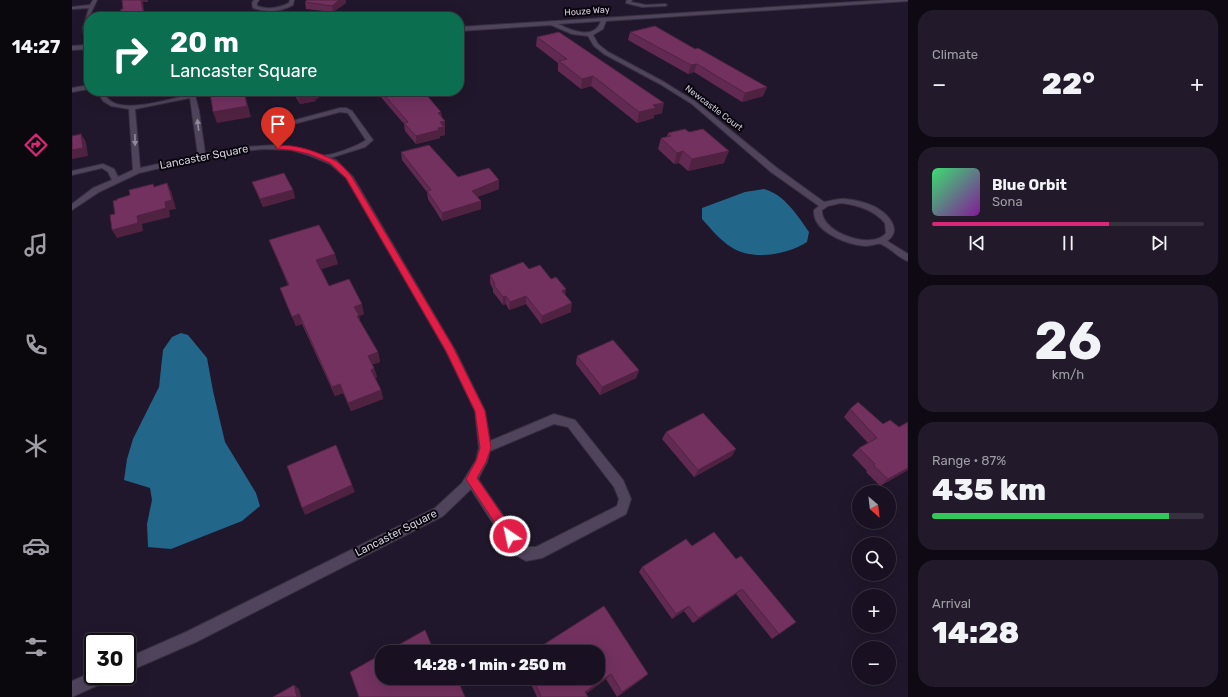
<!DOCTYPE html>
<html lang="en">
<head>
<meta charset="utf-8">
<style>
  body { margin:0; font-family:Rubik,sans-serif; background:#221a2a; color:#f1f3f6; height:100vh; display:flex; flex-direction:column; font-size:15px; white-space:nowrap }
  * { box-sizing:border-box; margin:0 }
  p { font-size:13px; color:#9f9da5 }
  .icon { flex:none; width:22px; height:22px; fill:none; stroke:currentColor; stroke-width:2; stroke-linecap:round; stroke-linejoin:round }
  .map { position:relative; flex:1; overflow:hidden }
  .side { display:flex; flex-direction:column; gap:10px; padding:10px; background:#0e0912; width:320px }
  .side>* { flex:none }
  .hud { position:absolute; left:12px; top:12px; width:380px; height:84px; border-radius:16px; box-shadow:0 4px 16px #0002,0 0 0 1px #37313f; background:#0b6e4f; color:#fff; overflow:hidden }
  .needle { width:26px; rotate:152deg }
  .controls { position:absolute; left:780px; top:485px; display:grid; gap:8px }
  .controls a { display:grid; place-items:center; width:44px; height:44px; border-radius:50%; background:#191121; box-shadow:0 4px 16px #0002,0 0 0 1px #37313f; font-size:20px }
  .speed { position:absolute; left:12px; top:633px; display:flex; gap:8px; font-size:20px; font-weight:700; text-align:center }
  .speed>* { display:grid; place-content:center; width:52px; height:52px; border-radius:50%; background:#191121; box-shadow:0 4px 16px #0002,0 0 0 1px #37313f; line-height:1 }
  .speed .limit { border:2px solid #111; border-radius:6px; background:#fff; color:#111 }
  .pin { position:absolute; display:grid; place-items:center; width:34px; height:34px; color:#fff; margin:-41px -17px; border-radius:50% 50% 50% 0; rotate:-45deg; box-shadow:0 0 4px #0007 }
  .pin .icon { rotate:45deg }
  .me { position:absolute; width:44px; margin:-22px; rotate:326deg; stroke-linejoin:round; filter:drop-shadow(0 0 3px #0008) }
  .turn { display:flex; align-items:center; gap:14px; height:84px; padding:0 20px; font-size:18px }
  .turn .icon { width:52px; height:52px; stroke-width:2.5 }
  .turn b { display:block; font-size:28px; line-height:34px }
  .big { font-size:30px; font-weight:800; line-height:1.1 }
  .side .widget { flex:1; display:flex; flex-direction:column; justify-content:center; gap:6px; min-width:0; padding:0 14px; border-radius:16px; background:#221a2a }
  .side .dial { align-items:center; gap:0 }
  .dial b { font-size:52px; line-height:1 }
  .song { display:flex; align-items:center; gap:12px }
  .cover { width:48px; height:48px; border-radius:6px; background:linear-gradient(135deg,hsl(140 70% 55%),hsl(290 70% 35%)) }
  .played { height:4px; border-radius:2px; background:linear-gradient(90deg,#db2777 65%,#37313f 65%) }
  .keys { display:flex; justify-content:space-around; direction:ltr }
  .heat { display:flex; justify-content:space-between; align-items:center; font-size:22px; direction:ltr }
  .charge { height:6px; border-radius:3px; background:linear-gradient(90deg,#34c759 87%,#37313f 0) }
  .trip { position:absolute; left:303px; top:645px; width:230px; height:40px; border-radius:16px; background:#191121; box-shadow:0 4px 16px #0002,0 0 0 1px #37313f; font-weight:800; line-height:40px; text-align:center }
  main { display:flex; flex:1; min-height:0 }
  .dock { display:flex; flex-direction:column; width:72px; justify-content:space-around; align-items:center; background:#0a070d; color:#9f9da5 }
  .dock .icon { width:28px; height:28px }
  .dock .on { color:#db2777 }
  .dock b { font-size:18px; color:#f1f3f6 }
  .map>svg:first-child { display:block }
  .water { fill:#22668a }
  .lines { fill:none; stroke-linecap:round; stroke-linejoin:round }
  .minor-casing { stroke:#37303f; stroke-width:2 }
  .minor { fill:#4f445c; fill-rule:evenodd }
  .wall { fill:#622a52 }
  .shaded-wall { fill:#502242 }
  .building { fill:#72315f; stroke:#502242 }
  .oneway { fill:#92899c }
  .route { fill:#e11d48; stroke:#92132f }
  .labels { text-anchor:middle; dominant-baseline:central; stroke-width:4; stroke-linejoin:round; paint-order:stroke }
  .far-street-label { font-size:9px; fill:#d5cedd; stroke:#08050d }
  .street-label { font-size:11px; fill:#d5cedd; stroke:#08050d }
</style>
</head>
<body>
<main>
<nav class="dock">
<b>14:27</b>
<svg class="icon on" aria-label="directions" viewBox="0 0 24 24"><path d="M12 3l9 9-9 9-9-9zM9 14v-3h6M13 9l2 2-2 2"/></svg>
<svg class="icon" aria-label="music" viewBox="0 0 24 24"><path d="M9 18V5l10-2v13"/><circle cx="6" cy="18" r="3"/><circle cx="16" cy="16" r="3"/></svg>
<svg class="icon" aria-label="phone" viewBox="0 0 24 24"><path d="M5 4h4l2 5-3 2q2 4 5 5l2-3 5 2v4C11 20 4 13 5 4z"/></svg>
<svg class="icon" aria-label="climate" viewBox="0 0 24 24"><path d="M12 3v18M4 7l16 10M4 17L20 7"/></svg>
<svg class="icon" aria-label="car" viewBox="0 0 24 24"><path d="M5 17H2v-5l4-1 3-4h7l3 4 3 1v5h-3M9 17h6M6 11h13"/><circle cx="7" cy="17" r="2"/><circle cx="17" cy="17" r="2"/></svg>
<svg class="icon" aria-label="filters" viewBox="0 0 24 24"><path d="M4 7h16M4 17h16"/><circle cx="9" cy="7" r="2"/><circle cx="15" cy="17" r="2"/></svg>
</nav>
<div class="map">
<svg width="836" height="697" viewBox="0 0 836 697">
  <rect width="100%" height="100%" fill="#21172c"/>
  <path class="water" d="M692,189C712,194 726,216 737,232L735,242C715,255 680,261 659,247C648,240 639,229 630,219V208L673,192Z
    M109,333L116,335L135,358L141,391L153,442L184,493L188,506L170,521L99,549L76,547L75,524L80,500L78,488L52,480L55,459L61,439L87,387L91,350L100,337Z"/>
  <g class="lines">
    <defs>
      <path id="minor" d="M21,0H25L17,17V49L0,50V46L13,45L11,28L17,8L0,9V7L18,5Z
        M182,0H187L185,3V6C196,10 207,8 217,3L218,0H222L221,5C208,12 195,13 181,8L180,3Z
        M555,0H560L559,2L574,5L593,4L595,5L593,6L570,7L554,3Z
        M813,0H836V1L534,21L531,29L521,35L526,44L536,52L592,82L624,102L705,168L752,202C759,201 767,198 774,199C783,200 792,202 801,206C814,212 832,229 815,241L836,254V261C826,258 819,248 809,244C806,243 799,246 794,246C776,245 740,232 742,210L747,206L699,172L620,104L588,84L532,54L522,46L516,36L500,34L479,25L387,31V27ZM529,21C522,41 499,30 486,24ZM769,203C786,205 802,210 813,223L814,233C800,251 748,232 750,210L756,206Z
        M17,85V89L0,92V88Z
        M21,91L31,92C34,97 36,100 42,103C61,111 97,99 117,95L116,91H122L127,111L133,153L173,147L203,145L199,130L201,126L268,108H274L280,111L301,140L293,147L258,158L264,160L281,177L383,350L413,411L418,441L482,414L503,420L551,480L559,499L554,514L470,558L454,561L440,553L399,489L371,516L124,642L55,672V658L114,632L363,508L390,483L404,460L407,448L403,411L374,351L274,178L258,164L236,155L219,150L192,149L173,151L130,158L67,173L27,192L0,210V204L21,188L40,180L36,172L30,168L0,175V171L31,164L42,169L46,177L61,170L57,109L39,106L31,101L27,94ZM118,98L126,155L68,168L63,109ZM268,112L276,113L294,140C288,145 258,157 250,155C237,152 225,146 210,146L206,128ZM482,424L496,427L542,487L547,499L545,506L464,547H456L450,543L406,479L415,462L418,451Z
        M21,672V676H37L35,681L0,697V681Z"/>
    </defs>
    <use href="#minor" class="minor-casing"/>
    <use href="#minor" class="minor"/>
  </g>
  <path class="wall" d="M235,0H274V3L261,12L234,9L233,2Z
    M558,32L623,49L695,87L691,96L670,102L622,72L616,74L556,40Z
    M465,37L590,113L582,115V118L565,123L519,86L509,89L486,71V63L464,46Z
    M220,91H246L247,98L243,99L244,101L228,104Z
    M307,91H351L369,112L370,118L373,129H372L373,135L368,136V138L344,144L333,131L332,124L308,96V93Z
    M596,133L652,163L616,171L607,163L602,164L586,149L589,138L595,137Z
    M329,152L386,177L427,189L405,197L409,201V209L370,221L356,199L355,192L330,160Z
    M180,182L221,190L223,198L191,207Z
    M197,240L266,264L249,269L257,286L292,314L287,316L288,322L306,352L308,362L300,364L302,368L305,377L303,378L309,390L311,399L279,411L271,393L263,396L230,324L224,326L208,288L216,285Z
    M457,269L493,295L499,312L469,324L454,304L437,310L434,304L431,305L421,292V289L418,283V275Z
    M505,356L567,370L564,378L528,395L504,364Z
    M778,409L811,424L827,427L836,422V470L808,486L794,472L795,471L780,455L787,448L796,443L772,417Z
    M594,432L660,456L622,477L590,439Z
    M642,532L707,634L700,639L664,594L621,623L612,611L600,619L567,572L570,567L620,546Z
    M526,652L576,674L570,679L545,697L534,679L514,693L516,697H465L456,678H526Z"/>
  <path class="shaded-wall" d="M69,0H76V2H71L73,17H72Z
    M267,0H274V3L261,12L260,6Z
    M625,64L622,72L616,74L619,65Z
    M521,76L519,86L509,89L510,79Z
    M695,87L691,96L670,102L673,93Z
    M172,91L175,102L179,117L145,123L141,112Z
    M241,91H246L247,98L243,99L244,101L228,104L226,97Z
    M592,103L590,113L582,115V118L565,123L567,112L581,105Z
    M369,112L370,120L366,113Z
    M373,121V135L368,136V138L344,144V136L366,128L368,122Z
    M9,134L14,142L16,156L0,159V150Z
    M611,151L607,163L602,164L605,153Z
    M657,151L652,163L616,171L620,159Z
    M427,180V189L400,199V191Z
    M95,183L99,191L104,209L97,210L98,217L70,224L71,231L45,238L40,230L93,202Z
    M221,190L223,198L191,207L188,199Z
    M409,201V209L370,221V213Z
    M263,254L266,264L247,270L244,260Z
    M494,289L493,298L490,291Z
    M434,296V304L431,305V297Z
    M454,296V304L437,310L438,302Z
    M500,303L499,312L469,324L470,316Z
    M290,304L292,314L287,316L289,325H287L282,307Z
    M227,314L230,324L224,326L220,317Z
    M306,352L308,362L299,365L296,356Z
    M302,368L305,377L301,379L299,370Z
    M567,370L564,378L528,395L530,387Z
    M268,384L271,393L263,396L260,387Z
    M309,390L311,399L279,411L276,403Z
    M664,449L660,456L622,477L626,470Z
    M836,468V470L808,486L816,479Z
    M280,485L283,492L233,515L230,508Z
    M670,589L664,594L621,623L626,618Z
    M617,606L612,611L600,619L604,614Z
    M539,674L534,679L510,697L513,692Z
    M576,674L570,679L545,697L550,692Z
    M222,685L227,689L229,697H225Z"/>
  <path class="building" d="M50,0H69L72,17H48L49,9H51Z
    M235,0H267L260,6L233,2Z
    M583,26L623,49L626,48L695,87L673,93L625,64L619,65L558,32Z
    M487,32L592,103L581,105L584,108L567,112L521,76L510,79L487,61L495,59L465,37Z
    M143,91H162V92L172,91L175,106L141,112L138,92Z
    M223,91H243H241L242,93L226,97Z
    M309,91H351L369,112L366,113L373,121L368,122L372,127L366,128L367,130L344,136L332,123L336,122Z
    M613,129L617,132L631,129L657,151L620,159L611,151L605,153L589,138L599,136L596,133Z
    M9,134L11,148L0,150V136Z
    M357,145L386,177L417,168L427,180L400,191L409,201L370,213L355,191L359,190L329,152Z
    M212,173L221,190L188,199L180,182Z
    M95,183L100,200L93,202L94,208L65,216L66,223L40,230L38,215L43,214L41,201L45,200V199L58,195L57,190L81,184L82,187Z
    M247,225L263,254L244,260L257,286L277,279L290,304L282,307L287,315L285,316L306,352L296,356L302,368L299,370L309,390L276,403L268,384L260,387L227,314L220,317L208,288L217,285L197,240Z
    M451,262L457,269L468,265L479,279L484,277L494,289L490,291L500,303L470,316L454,296L438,302L434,296L431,297L421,284H423L418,275Z
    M541,340L567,370L530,387L505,356Z
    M786,402L811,424L818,420L827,427L836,422V468L816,479L801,465L803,464L787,448L805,438L778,409Z
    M631,413L664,449L626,470L594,432Z
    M264,445L280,485L230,508L215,466Z
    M642,532L664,559L669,556L724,622L707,634L670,589L626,618L617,606L604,614L570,567L614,539L620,546Z
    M532,606L576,674L550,692L539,674L513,692L516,697H468L469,696L460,678H526V652H460Z
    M353,630L362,651L371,647L373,652H314Z
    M310,654V678H385L393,697H287L278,672Z
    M222,685L225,697H201Z"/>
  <defs><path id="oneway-solid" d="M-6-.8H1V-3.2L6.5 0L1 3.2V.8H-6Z"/></defs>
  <g class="oneway">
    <use href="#oneway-solid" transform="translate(126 125) rotate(-97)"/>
    <use href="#oneway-solid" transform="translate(63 140) rotate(89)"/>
  </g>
  <path class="route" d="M204,146C222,143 246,152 262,160C268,163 275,171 280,177L381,347L413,411L419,448L414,462L405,478L442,532L444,536L442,540L438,542L434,540L394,479L404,461L408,448L403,411L374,351L274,178L258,163L237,154L219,150L204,149Z"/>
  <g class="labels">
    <g class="far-street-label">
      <text transform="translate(515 11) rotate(-4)">Houze Way</text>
      <text transform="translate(642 108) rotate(37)">Newcastle Court</text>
    </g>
    <g class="street-label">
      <text transform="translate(132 157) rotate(-11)">Lancaster Square</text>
      <text transform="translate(324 533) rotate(-27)">Lancaster Square</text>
    </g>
  </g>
</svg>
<div class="controls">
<a><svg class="needle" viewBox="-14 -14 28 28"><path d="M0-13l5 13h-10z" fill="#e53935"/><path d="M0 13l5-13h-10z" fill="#9f9da5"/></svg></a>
<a><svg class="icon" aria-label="search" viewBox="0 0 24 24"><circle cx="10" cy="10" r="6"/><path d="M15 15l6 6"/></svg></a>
<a>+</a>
<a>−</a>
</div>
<div class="speed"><div class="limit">30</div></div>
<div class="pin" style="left:206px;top:148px;background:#d93025"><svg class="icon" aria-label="arrive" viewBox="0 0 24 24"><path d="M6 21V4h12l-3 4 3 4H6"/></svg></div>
<svg class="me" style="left:438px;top:536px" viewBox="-20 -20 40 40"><circle r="17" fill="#e11d48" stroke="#fff" stroke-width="3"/><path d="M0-11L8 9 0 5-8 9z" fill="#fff"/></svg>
<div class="trip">14:28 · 1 min · 250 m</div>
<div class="hud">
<div class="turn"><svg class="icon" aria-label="right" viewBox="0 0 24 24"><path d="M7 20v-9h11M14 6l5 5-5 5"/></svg><div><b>20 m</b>Lancaster Square</div></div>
</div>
</div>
<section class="side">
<div class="widget"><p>Climate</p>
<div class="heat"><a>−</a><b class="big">22°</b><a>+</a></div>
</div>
<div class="widget">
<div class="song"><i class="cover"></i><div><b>Blue Orbit</b><p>Sona</p></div></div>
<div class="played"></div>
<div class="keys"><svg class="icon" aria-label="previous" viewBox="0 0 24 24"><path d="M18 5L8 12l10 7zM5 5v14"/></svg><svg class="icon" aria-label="pause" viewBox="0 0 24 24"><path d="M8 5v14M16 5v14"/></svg><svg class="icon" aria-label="next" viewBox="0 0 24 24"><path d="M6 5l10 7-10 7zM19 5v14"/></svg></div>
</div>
<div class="widget dial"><b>26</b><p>km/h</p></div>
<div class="widget"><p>Range · 87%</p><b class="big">435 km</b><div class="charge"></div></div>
<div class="widget"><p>Arrival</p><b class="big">14:28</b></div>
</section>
</main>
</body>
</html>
